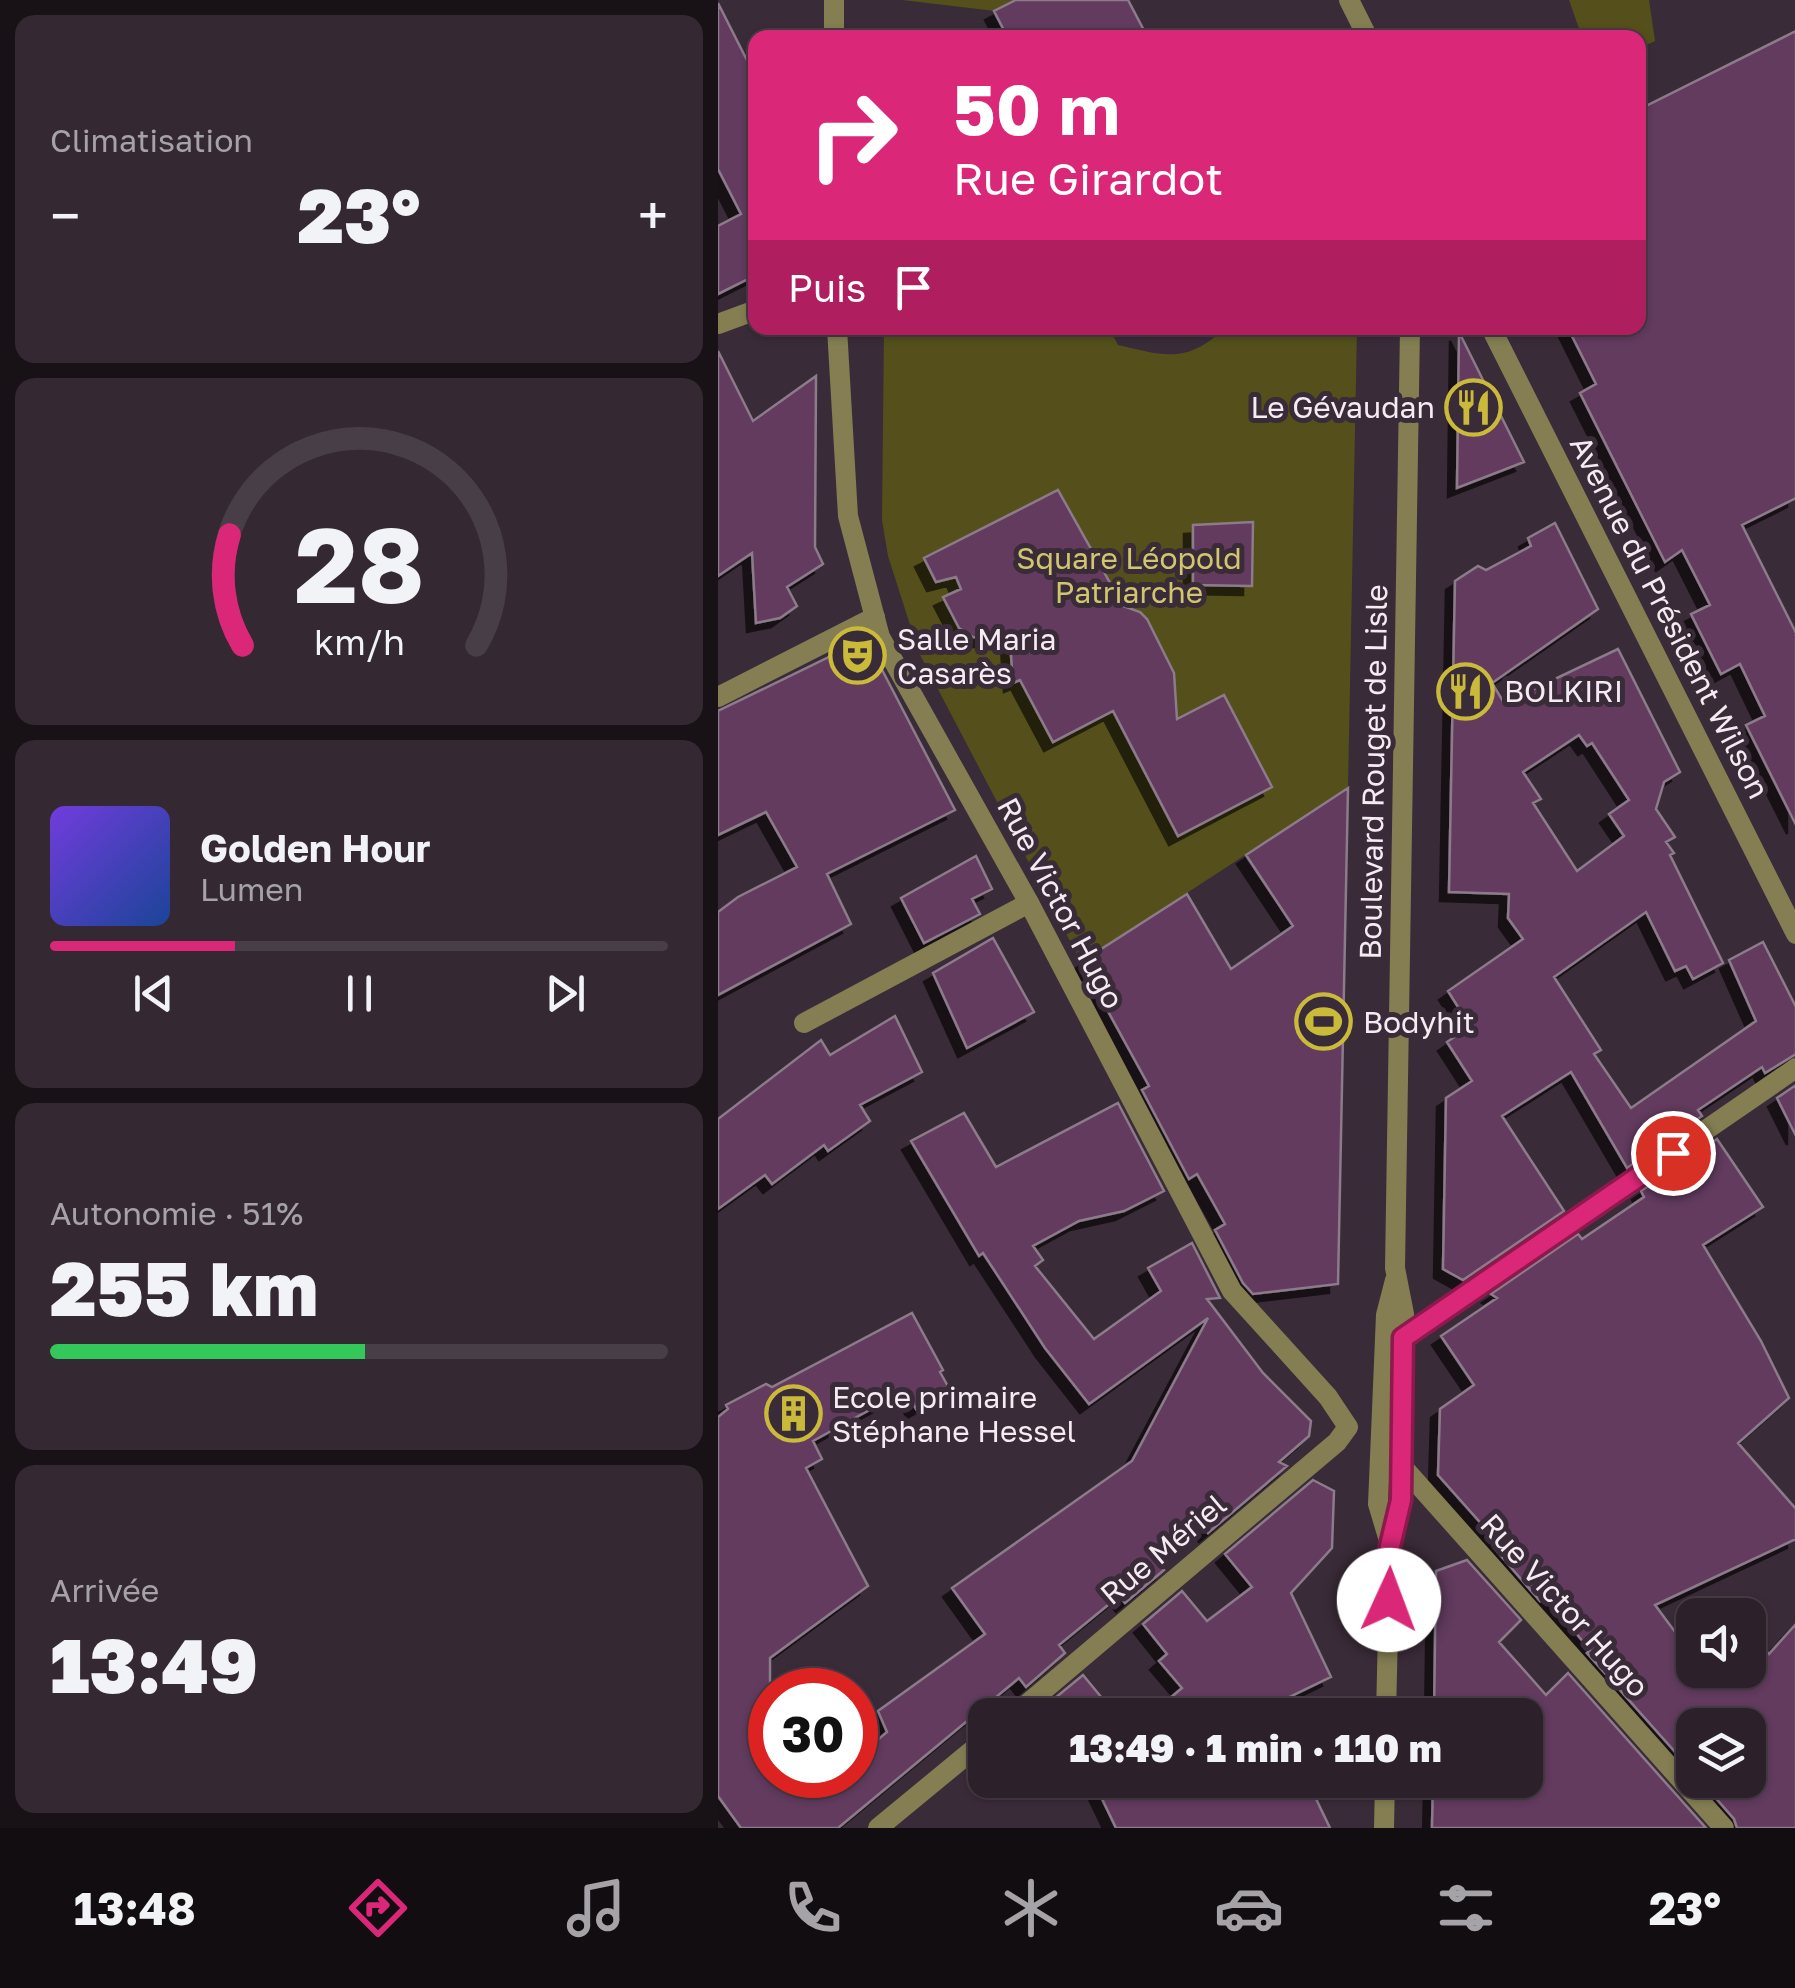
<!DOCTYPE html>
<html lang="fr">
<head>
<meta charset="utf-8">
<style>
  body { margin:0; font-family:"Golos Text",sans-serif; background:#342832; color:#f1f3f6; height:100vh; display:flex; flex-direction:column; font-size:38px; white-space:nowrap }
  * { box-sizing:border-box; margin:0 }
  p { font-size:32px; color:#a6a3a8 }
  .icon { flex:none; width:55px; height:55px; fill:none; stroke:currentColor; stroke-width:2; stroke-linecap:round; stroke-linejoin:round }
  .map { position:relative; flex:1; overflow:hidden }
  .drawer { display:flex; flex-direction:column; gap:15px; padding:15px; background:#181217; width:718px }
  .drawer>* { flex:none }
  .hud { position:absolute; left:30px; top:30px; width:898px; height:305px; border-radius:20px; box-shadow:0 2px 8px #0004,0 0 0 2px #483e47; background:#db2777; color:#fff; overflow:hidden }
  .buttons { position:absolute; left:958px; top:1598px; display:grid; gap:20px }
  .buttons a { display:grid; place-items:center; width:90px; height:90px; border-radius:20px; background:#2c202a; box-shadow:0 2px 8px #0004,0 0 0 2px #483e47; font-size:50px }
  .speed { position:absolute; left:30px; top:1668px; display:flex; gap:20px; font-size:50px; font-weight:700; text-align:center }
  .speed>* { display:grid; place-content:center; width:130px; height:130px; border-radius:50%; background:#2c202a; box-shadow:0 2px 8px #0004,0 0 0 2px #483e47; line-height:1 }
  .speed .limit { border:15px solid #d22; background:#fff; color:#111 }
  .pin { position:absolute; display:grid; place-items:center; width:85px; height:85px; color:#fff; margin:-42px; border:5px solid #fff; border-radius:50%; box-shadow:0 2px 10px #0007 }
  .me { position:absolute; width:110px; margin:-55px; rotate:2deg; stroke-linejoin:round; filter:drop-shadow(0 0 8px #0008) }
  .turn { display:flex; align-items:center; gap:35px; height:210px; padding:0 40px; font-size:45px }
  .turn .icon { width:130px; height:130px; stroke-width:2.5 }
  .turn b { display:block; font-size:70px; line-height:85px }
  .then { display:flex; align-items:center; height:95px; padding:0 40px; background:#0003; gap:20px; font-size:38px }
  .big { font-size:75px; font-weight:800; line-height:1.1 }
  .drawer .card { flex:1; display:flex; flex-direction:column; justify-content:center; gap:15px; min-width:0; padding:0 35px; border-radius:20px; background:#342832 }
  .drawer .dial { align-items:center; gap:0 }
  .dial svg { height:260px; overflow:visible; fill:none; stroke:#483e47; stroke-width:7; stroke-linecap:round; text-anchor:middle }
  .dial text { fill:#f1f3f6; stroke:none }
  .song { display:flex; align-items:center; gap:30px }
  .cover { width:120px; height:120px; border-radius:15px; background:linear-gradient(135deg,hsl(260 70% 55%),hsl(220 70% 35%)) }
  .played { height:10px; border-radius:5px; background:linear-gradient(90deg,#db2777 30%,#483e47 30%) }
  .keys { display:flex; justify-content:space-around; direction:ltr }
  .heat { display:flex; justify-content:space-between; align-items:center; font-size:55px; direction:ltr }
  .charge { height:15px; border-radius:8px; background:linear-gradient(90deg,#34c759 51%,#483e47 0) }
  .trip { position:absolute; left:250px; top:1698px; width:575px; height:100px; border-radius:20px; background:#2c202a; box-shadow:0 2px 8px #0004,0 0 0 2px #483e47; font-weight:800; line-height:100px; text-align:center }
  .tab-bar { display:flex; height:160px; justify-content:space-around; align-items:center; background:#120d11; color:#a6a3a8 }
  .tab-bar .icon { width:70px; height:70px }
  .tab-bar .selected { color:#db2777 }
  .tab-bar b { font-size:45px; color:#f1f3f6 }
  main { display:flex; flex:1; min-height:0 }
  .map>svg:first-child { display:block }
  .green { fill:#554f1b }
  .building { fill:#623a5f; stroke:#8c7b8a; stroke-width:2.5; fill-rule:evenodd; filter:url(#shadow) }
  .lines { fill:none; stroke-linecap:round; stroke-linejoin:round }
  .service { stroke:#847e52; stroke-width:20 }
  .minor { stroke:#847e52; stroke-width:20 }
  .route-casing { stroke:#8e194d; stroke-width:25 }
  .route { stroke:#db2777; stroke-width:18 }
  .labels { text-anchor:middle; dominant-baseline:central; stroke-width:10; stroke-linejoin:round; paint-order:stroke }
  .poi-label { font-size:30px; fill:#f4ebf3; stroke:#3a2b38; text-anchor:start }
  .park-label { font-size:30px; fill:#d1c670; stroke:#3a2b38 }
  .street-label { font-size:30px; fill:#f4ebf3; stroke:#3a2b38 }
</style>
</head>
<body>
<main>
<section class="drawer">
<div class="card"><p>Climatisation</p>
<div class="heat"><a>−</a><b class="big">23°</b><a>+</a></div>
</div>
<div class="card dial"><svg viewBox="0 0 100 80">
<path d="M14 69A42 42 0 1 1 86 69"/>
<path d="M14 69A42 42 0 0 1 10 35" stroke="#db2777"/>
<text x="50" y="56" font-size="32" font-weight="700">28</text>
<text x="50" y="72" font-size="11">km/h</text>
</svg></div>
<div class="card">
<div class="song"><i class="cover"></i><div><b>Golden Hour</b><p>Lumen</p></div></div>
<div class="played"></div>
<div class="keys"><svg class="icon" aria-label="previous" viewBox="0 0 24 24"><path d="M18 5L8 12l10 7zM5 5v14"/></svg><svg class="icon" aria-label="pause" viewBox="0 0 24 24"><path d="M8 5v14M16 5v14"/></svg><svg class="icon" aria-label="next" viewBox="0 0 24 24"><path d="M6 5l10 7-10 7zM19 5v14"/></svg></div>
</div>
<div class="card"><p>Autonomie · 51%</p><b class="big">255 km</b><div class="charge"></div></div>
<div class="card"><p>Arrivée</p><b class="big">13:49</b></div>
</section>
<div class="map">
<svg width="1078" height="1828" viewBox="0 0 1078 1828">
  <defs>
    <filter id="shadow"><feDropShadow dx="-9" dy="9" stdDeviation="0" flood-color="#0009"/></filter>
  </defs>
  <rect width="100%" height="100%" fill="#3a2b38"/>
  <path class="green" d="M184,0H298L277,11Z
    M851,0H931L937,41L920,49V38L864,37Z
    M166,328H391L400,345C447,356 469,364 507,328H639L630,788L363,962L201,653L170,556L164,520Z"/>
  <path class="building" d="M298,0H410L430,38H290L276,11Z
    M0,3L38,78V275L0,294V226L23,214L0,169Z
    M1078,31V498L1024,525L1078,633V825L1028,725L1047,716L1022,664L1003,674L973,614L992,605L964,550L947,562L862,393L878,384L850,328H920V110Z
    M741,332L806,462L739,488Z
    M0,351L35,421L98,376L97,547L105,564L69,587L79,606L62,618L38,623L34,553L0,576Z
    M340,490L405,606L422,612L429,619L456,673L459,719L506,695L554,787L460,836L395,711L335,742L302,680L295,683L292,641L255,637L241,628L225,597L243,589L238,577L218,582L206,558Z
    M535,522L534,586L475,585V525Z
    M837,523L880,609L774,683L786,703L900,649L962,772L946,782L938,809L957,837L948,842L956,853L952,855L1005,963L975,979L968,966L957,971L928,912L836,977L883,1050L876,1054L913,1108L1038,1021L1011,960L1045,942L1078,1007V1054L1047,1073L1044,1067L980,1110L984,1116L909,1168L853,1072L784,1116L846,1211L745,1280L725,1269L728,1098L754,1081L729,1042L752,1026L730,991L805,939L790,918L791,894L731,892L737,581L760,566L768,570L813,546L810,538ZM861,735L869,746L874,743L911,800L891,814L906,836L859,871L815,803L823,799L805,772Z
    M148,639L237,810L109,874L133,924L0,995V912L20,897L79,867L48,812L0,835V711Z
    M630,788L620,1284L535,1294L525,1283L497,1230L507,1224L479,1174L471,1179L424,1090L431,1086L363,962L469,894L513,969L575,926L528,855Z
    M258,856L274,889L254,899L262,914L206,943L183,898Z
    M275,938L316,1012L249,1048L215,973Z
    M177,1016L204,1072L142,1105L152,1121L110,1151L106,1145L54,1184L47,1175L0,1209V1119L103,1040L112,1055Z
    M1078,1085V1136L1059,1098Z
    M400,1103L446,1191L406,1211L361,1221L315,1246L325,1260L317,1266L376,1339L443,1291L430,1268L474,1243L502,1298L489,1299L545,1373L593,1421L591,1436L561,1462L569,1466L490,1533L485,1527L441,1564L446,1570L407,1603L401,1596L341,1645L347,1653L308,1687L301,1678L120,1828H23L0,1796V1417L10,1409L8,1405L48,1384L54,1387L194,1313L225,1370L222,1372L232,1390L198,1409L188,1390L95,1441L104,1459L88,1468L150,1586L52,1658V1775H138V1759L169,1732L160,1711L267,1634L234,1588L414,1461L490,1318L371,1404L327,1348L265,1253L261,1256L193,1141L246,1113L278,1167Z
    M999,1139L1045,1207L985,1245L1043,1341L1071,1398L1020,1443L1078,1509V1539L937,1605L975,1656V1670H1030V1636L1051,1654L1078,1624V1828H1019L1016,1819L982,1780H1030V1725H975V1772L869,1653L872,1650L827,1596L822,1601L777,1549L784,1547L720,1475L722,1409L756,1385L723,1336L779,1298L773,1294L860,1234L864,1239L926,1197L923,1191Z
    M595,1480L616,1491L614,1548L573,1593L613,1677L534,1715H432L464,1688L441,1661L449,1654L425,1624L464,1591L489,1621L534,1587L507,1554Z
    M749,1560L803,1620L781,1642L828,1695L850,1673L988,1828H714L715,1780H808V1715H716L718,1571Z
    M365,1675L398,1715H331L325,1708Z
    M375,1780H589L612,1828H398Z"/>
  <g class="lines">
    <path class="service" d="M631,0L650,38
      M0,697L157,617
      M86,1023L311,903"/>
    <path class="minor" d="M116,0V38
      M0,324L38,310
      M119,328L130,516L162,637L311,903L514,1291L610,1397L630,1427
      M773,328L1078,934
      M685,1338L1078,1068
      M683,1465L1006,1828
      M672,1544L660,1504L668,1315L677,1280
      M296,1715L619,1442L630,1427
      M668,1715L672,1546L683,1500L686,1314L677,1268L692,328
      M160,1828L268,1739
      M666,1828L667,1780"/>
  </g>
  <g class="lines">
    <defs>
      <path id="route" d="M671,1600L672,1546L683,1500L685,1338L955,1153"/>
    </defs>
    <use href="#route" class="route-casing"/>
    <use href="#route" class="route"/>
  </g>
  <defs>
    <symbol id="restaurant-ring" viewBox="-11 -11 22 22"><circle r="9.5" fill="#3a2b38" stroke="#caba3a" stroke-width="1.5"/><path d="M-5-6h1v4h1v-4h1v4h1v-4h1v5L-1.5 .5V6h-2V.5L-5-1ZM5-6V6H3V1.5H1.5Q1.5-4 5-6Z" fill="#caba3a"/></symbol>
    <symbol id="theatre-ring" viewBox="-11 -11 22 22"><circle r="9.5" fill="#3a2b38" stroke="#caba3a" stroke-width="1.5"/><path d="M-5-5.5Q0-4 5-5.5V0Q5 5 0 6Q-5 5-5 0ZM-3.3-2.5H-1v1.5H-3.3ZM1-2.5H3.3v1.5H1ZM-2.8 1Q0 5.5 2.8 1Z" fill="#caba3a"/></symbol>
    <symbol id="stadium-ring" viewBox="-11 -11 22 22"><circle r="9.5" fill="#3a2b38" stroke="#caba3a" stroke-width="1.5"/><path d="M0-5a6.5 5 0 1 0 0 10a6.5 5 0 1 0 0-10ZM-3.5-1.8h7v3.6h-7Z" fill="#caba3a"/></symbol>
    <symbol id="building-ring" viewBox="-11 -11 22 22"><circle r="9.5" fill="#3a2b38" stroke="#caba3a" stroke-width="1.5"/><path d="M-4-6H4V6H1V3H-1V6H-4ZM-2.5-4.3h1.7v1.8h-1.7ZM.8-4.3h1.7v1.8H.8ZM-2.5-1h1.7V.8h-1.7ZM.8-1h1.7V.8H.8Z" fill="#caba3a"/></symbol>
  </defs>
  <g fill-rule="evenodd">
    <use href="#restaurant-ring" x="724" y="376" width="63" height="63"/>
    <use href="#theatre-ring" x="108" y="624" width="63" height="63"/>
    <use href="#restaurant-ring" x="716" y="660" width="63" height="63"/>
    <use href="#stadium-ring" x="574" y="990" width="63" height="63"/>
    <use href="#building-ring" x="44" y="1382" width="63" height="63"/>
  </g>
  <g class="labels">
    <g class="poi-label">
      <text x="717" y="407" text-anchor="end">Le Gévaudan</text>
      <text x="179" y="639">Salle Maria<tspan x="179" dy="34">Casarès</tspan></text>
      <text x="786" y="691">BOLKIRI</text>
      <text x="645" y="1022">Bodyhit</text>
      <text x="114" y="1397">Ecole primaire<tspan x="114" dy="34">Stéphane Hessel</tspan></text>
    </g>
    <g class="park-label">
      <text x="411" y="558">Square Léopold<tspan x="411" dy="34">Patriarche</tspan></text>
    </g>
    <g class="street-label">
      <text transform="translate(952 617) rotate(63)">Avenue du Président Wilson</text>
      <text transform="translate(655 772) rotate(-89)">Boulevard Rouget de Lisle</text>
      <text transform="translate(343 903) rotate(62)">Rue Victor Hugo</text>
      <text transform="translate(445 1549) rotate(-40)">Rue Mériel</text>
      <text transform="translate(847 1605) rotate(48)">Rue Victor Hugo</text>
    </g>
  </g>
</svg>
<div class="buttons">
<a><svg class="icon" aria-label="sound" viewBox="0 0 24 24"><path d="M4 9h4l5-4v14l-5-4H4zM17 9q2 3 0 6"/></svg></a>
<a><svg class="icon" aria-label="layers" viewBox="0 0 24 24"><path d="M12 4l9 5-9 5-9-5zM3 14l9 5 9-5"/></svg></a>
</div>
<div class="speed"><div class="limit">30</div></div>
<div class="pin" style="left:955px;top:1153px;background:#d93025"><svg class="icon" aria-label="arrive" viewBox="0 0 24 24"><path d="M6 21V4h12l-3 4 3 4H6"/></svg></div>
<svg class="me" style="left:671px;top:1600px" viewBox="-20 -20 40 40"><circle r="19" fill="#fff"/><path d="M0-13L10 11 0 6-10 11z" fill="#db2777"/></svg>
<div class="trip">13:49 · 1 min · 110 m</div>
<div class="hud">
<div class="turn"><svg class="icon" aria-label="right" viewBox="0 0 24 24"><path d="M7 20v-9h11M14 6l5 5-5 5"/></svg><div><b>50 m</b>Rue Girardot</div></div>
<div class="then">Puis<svg class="icon" aria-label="arrive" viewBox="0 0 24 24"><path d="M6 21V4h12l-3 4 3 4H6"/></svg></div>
</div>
</div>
</main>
<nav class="tab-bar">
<b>13:48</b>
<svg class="icon selected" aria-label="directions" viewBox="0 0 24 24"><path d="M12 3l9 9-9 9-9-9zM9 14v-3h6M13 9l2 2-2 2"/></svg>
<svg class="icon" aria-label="music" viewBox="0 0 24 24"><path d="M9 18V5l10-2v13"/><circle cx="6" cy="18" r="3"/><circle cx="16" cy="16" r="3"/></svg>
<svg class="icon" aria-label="phone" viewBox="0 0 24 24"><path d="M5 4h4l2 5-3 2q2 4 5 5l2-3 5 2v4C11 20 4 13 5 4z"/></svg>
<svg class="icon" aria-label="climate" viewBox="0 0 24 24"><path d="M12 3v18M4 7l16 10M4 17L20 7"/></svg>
<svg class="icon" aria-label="car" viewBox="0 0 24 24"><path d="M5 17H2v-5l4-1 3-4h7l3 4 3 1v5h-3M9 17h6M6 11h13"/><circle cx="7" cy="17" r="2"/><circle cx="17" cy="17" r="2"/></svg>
<svg class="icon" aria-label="filters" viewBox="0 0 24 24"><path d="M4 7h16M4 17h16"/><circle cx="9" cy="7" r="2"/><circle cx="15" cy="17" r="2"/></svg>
<b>23°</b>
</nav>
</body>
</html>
